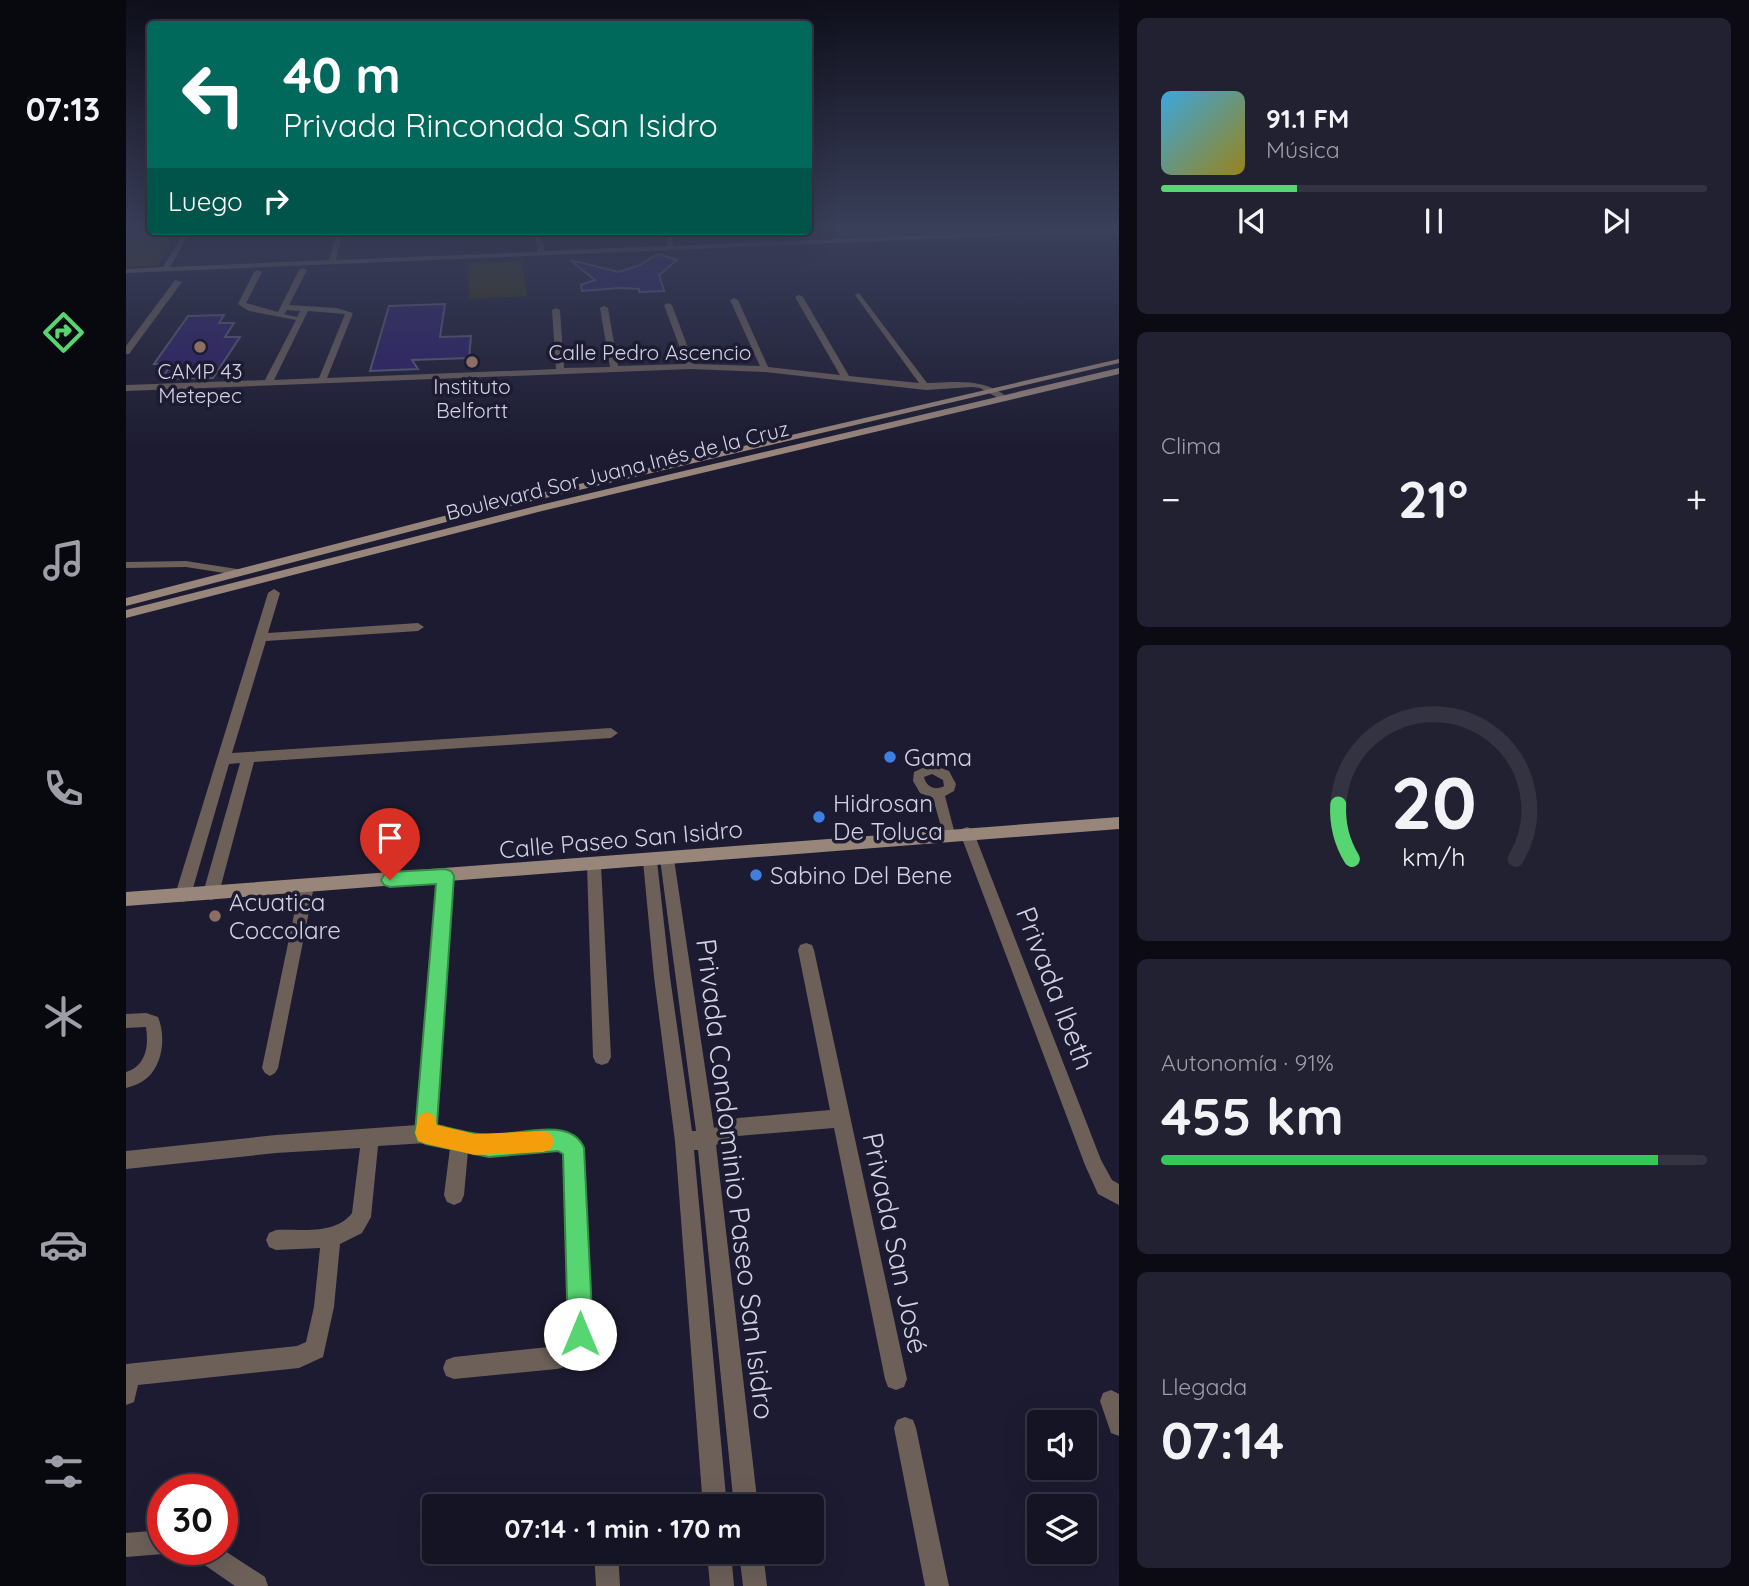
<!DOCTYPE html>
<html lang="es">
<head>
<meta charset="utf-8">
<style>
  body { margin:0; font-family:Quicksand,sans-serif; background:#222132; color:#f1f3f6; height:100vh; display:flex; flex-direction:column; font-size:26px; white-space:nowrap }
  * { box-sizing:border-box; margin:0 }
  p { font-size:23px; color:#9d9ea7 }
  .icon { flex:none; width:38px; height:38px; fill:none; stroke:currentColor; stroke-width:2; stroke-linecap:round; stroke-linejoin:round }
  .map { position:relative; flex:1; overflow:hidden }
  .drawer { display:flex; flex-direction:column; gap:18px; padding:18px; background:#0c0b14; width:630px }
  .drawer>* { flex:none }
  .top-card { position:absolute; left:21px; top:21px; width:665px; height:214px; border-radius:7px; box-shadow:0 7px 28px #0002,0 0 0 2px #343342; background:#00695c; color:#fff; overflow:hidden }
  .controls { position:absolute; left:901px; top:1410px; display:grid; gap:14px }
  .controls a { display:grid; place-items:center; width:70px; height:70px; border-radius:7px; background:#151425; box-shadow:0 7px 28px #0002,0 0 0 2px #343342; font-size:35px }
  .speed { position:absolute; left:21px; top:1474px; display:flex; gap:14px; font-size:35px; font-weight:700; text-align:center }
  .speed>* { display:grid; place-content:center; width:91px; height:91px; border-radius:50%; background:#151425; box-shadow:0 7px 28px #0002,0 0 0 2px #343342; line-height:1 }
  .speed .limit { border:10px solid #d22; background:#fff; color:#111 }
  .pin { position:absolute; display:grid; place-items:center; width:60px; height:60px; color:#fff; margin:-72px -30px; border-radius:50% 50% 50% 0; rotate:-45deg; box-shadow:0 0 7px #0007 }
  .pin .icon { rotate:45deg }
  .me { position:absolute; width:77px; margin:-38px; rotate:0deg; stroke-linejoin:round; filter:drop-shadow(0 0 5px #0008) }
  .turn { display:flex; align-items:center; gap:24px; height:147px; padding:0 21px; font-size:32px }
  .turn .icon { width:91px; height:91px; stroke-width:2.5 }
  .turn b { display:block; font-size:49px; line-height:60px }
  .then { display:flex; align-items:center; height:66px; padding:0 21px; background:#0003; gap:14px; font-size:26px }
  .big { font-size:52px; font-weight:800; line-height:1.1 }
  .drawer .card { flex:1; display:flex; flex-direction:column; justify-content:center; gap:10px; min-width:0; padding:0 24px; border-radius:10px; background:#222132 }
  .drawer .dial { align-items:center; gap:0 }
  .dial svg { height:182px; overflow:visible; fill:none; stroke:#343342; stroke-width:7; stroke-linecap:round; text-anchor:middle }
  .dial text { fill:#f1f3f6; stroke:none }
  .song { display:flex; align-items:center; gap:21px }
  .cover { width:84px; height:84px; border-radius:10px; background:linear-gradient(135deg,hsl(200 70% 55%),hsl(50 70% 35%)) }
  .played { height:7px; border-radius:4px; background:linear-gradient(90deg,#57d570 25%,#343342 25%) }
  .keys { display:flex; justify-content:space-around; direction:ltr }
  .heat { display:flex; justify-content:space-between; align-items:center; font-size:38px; direction:ltr }
  .charge { height:10px; border-radius:5px; background:linear-gradient(90deg,#34c759 91%,#343342 0) }
  .trip { position:absolute; left:296px; top:1494px; width:402px; height:70px; border-radius:7px; background:#151425; box-shadow:0 7px 28px #0002,0 0 0 2px #343342; font-weight:800; line-height:70px; text-align:center }
  main { display:flex; flex:1; min-height:0 }
  .dock { display:flex; flex-direction:column; width:126px; justify-content:space-around; align-items:center; background:#08080f; color:#9d9ea7 }
  .dock .icon { width:49px; height:49px }
  .dock .active { color:#57d570 }
  .dock b { font-size:32px; color:#f1f3f6 }
  .map>svg:first-child { display:block }
  .green { fill:#333408 }
  .building { fill:#2b1c69; stroke:#5b5b75; stroke-width:2 }
  .lines { fill:none; stroke-linecap:round; stroke-linejoin:round }
  .lane { fill:#6c6059; fill-rule:evenodd }
  .street { fill:#6c6059; fill-rule:evenodd }
  .secondary { fill:#99867b; fill-rule:evenodd }
  .route { fill:#57d570; stroke:#398a49; stroke-width:2 }
  .slow { fill:#f59e0b }
  .education-dot { fill:#8d6e63; stroke:#1c1b31; stroke-width:2.5 }
  .shop-dot { fill:#3f7fe0; stroke:#1c1b31; stroke-width:2.5 }
  .labels { text-anchor:middle; dominant-baseline:central; stroke-width:7; stroke-linejoin:round; paint-order:stroke }
  .far-street-label { font-size:21px; fill:#d1d2e1; stroke:#1c1b31 }
  .far-poi-label { font-size:21px; fill:#d1d2e1; stroke:#1c1b31 }
  .poi-label { font-size:24px; fill:#d1d2e1; stroke:#1c1b31; text-anchor:start }
  .street-label { font-size:24px; fill:#d1d2e1; stroke:#1c1b31 }
  .near-street-label { font-size:28px; fill:#d1d2e1; stroke:#1c1b31 }
</style>
</head>
<body>
<main>
<nav class="dock">
<b>07:13</b>
<svg class="icon active" aria-label="directions" viewBox="0 0 24 24"><path d="M12 3l9 9-9 9-9-9zM9 14v-3h6M13 9l2 2-2 2"/></svg>
<svg class="icon" aria-label="music" viewBox="0 0 24 24"><path d="M9 18V5l10-2v13"/><circle cx="6" cy="18" r="3"/><circle cx="16" cy="16" r="3"/></svg>
<svg class="icon" aria-label="phone" viewBox="0 0 24 24"><path d="M5 4h4l2 5-3 2q2 4 5 5l2-3 5 2v4C11 20 4 13 5 4z"/></svg>
<svg class="icon" aria-label="climate" viewBox="0 0 24 24"><path d="M12 3v18M4 7l16 10M4 17L20 7"/></svg>
<svg class="icon" aria-label="car" viewBox="0 0 24 24"><path d="M5 17H2v-5l4-1 3-4h7l3 4 3 1v5h-3M9 17h6M6 11h13"/><circle cx="7" cy="17" r="2"/><circle cx="17" cy="17" r="2"/></svg>
<svg class="icon" aria-label="filters" viewBox="0 0 24 24"><path d="M4 7h16M4 17h16"/><circle cx="9" cy="7" r="2"/><circle cx="15" cy="17" r="2"/></svg>
</nav>
<div class="map">
<svg width="993" height="1586" viewBox="0 0 993 1586">
  <rect width="100%" height="100%" fill="#1c1b31"/>
  <path class="green" d="M0,227H24V231H52L32,265L0,267Z
    M683,227H769L774,234L669,237L667,231H682Z
    M396,260L401,296L343,299L342,263Z"/>
  <path class="building" d="M532,254L551,260L533,275L538,291L513,292V289L493,288L456,291L455,285L469,280L444,260L493,272L514,265Z
    M319,304L314,337L345,336L343,358L286,360L292,369L244,371L263,306Z
    M98,315L93,323H108L99,337H114L87,378L35,379L46,364H28L62,316Z"/>
  <g class="lines">
    <path class="lane" d="M805,764L823,771L830,784L828,791L819,796L829,834L827,838H819L817,834L807,798L794,793L787,781L788,772ZM806,774L817,780L818,786C810,791 800,787 798,777Z
      M181,880L186,882L188,886L152,1068L149,1073L144,1076L139,1073L136,1068L174,886L176,882Z
      M20,1013L32,1017C40,1036 37,1064 21,1078C15,1083 8,1086 0,1088V1072C20,1066 23,1046 20,1027L0,1028V1014Z"/>
    <path class="street" d="M993,227V231L0,273V269L37,267L59,231H65L44,267L203,260L211,231H217L210,260L412,252L408,231H414L419,251L541,246L539,231H545L547,246Z
      M177,268L181,270L163,305L210,308L227,313L201,378L430,369L426,310L430,308L434,310L438,368L484,367L474,308L478,306L482,308L492,366L560,364L538,305L542,303L546,305L568,364L634,366L604,300L608,298L612,300L642,367L714,375L669,297L673,295L677,297L723,376L793,383L729,295L733,293L801,383C830,382 858,378 881,397L874,399L854,388L846,387L800,390L639,372L565,369L0,391V385L139,380L170,320L123,311L112,304L128,272L132,270L136,272L120,303L152,312L173,270ZM161,310L174,311L171,317L158,314ZM182,311L219,314L193,378L148,380Z
      M49,280L56,282L3,354H0V346Z
      M60,561L111,569L117,572L111,575L60,567L0,568V562Z
      M148,589L154,593L142,633L292,623L298,627L292,631L140,641L106,753L485,728L492,733L485,738L128,762L93,893L90,898L85,900L80,898L77,893L114,763L103,764L65,895L62,900L57,902L52,900L49,895L142,593Z
      M841,827L846,829L848,833L975,1160L986,1180L993,1184V1205L972,1194L959,1165L834,833L836,829Z
      M541,853L546,855L548,859L588,1128L612,1118L704,1110L672,950L674,945L680,943L686,945L688,950L781,1379L778,1387L770,1390L762,1387L759,1379L708,1128L612,1136L590,1145L632,1507H608L572,1150H568L601,1507H577L549,1141L528,977L517,861L519,857L524,855L529,857L531,861L544,977L566,1131H570L534,859L536,855Z
      M468,859L473,861L475,865L485,1057L482,1063L476,1065L470,1063L467,1057L461,865L463,861Z
      M319,870L324,872L327,876L310,1127L363,1137L434,1131L455,1141L457,1148L465,1305V1334L458,1362L431,1369L328,1379L320,1376L317,1368L320,1360L328,1357L441,1345L445,1305L439,1153L432,1149L363,1155L342,1151L338,1195L335,1202L328,1205L321,1202L318,1195L324,1148L300,1143L252,1146L245,1217L236,1233L214,1244L208,1307L197,1357L173,1368L12,1385L8,1402L0,1405V1364L171,1346L180,1342L188,1307L194,1248L150,1250L143,1247L140,1240L143,1233L150,1230C174,1229 210,1235 226,1213L234,1148L150,1153L0,1169V1151L150,1135L291,1125L311,876L314,872Z
      M985,1390L993,1394V1436L985,1433L974,1401L977,1393Z
      M779,1417L787,1420L790,1428L823,1586H799L768,1428L771,1420Z
      M37,1530V1549H46L45,1550L37,1554L0,1557V1533Z
      M63,1549H96L139,1577L142,1586H109L67,1557Z
      M468,1552H492L494,1586H470Z
      M581,1552H605L608,1586H584Z
      M613,1552H637L641,1586H617Z"/>
    <path class="secondary" d="M993,359V363L347,515L0,606V598L345,509Z
      M993,368V374L416,511L0,618V610L414,505Z
      M993,817V829L0,906V892Z"/>
  </g>
  <linearGradient id="sky" x2="0" y2="1"><stop stop-color="#0f0f1b"/><stop offset="0.51" stop-color="#3a3f5a"/><stop offset="1" stop-color="#3a3f5a" stop-opacity="0"/></linearGradient>
  <rect width="993" height="449" fill="url(#sky)"/>
  <path class="route" d="M319,869L325,871L328,876L311,1125C328,1129 348,1135 366,1135C392,1135 445,1116 458,1148L467,1334L463,1342L454,1346L446,1342L442,1334L437,1154L432,1151L363,1157L300,1144L292,1141L289,1133L310,884L264,887L258,885L255,880L258,875L264,872Z"/>
  <path class="slow" d="M301,1112L308,1115L311,1125L349,1134L417,1131L425,1134L428,1141L425,1149L417,1152L349,1155L300,1144L292,1141L289,1133L293,1115Z"/>
  <g class="education-dot">
    <circle cx="74" cy="347" r="7"/>
    <circle cx="346" cy="362" r="7"/>
    <circle cx="89" cy="916" r="7"/>
  </g>
  <g class="shop-dot">
    <circle cx="764" cy="757" r="7"/>
    <circle cx="693" cy="817" r="7"/>
    <circle cx="630" cy="875" r="7"/>
  </g>
  <g class="labels">
    <g class="far-street-label">
      <text x="524" y="352">Calle Pedro Ascencio</text>
      <text transform="translate(491 470) rotate(-14)">Boulevard Sor Juana Inés de la Cruz</text>
    </g>
    <g class="far-poi-label">
      <text x="74" y="371">CAMP 43<tspan x="74" dy="24">Metepec</tspan></text>
      <text x="346" y="386">Instituto<tspan x="346" dy="24">Belfortt</tspan></text>
    </g>
    <g class="poi-label">
      <text x="778" y="757">Gama</text>
      <text x="707" y="803">Hidrosan<tspan x="707" dy="28">De Toluca</tspan></text>
      <text x="644" y="875">Sabino Del Bene</text>
      <text x="103" y="902">Acuatica<tspan x="103" dy="28">Coccolare</tspan></text>
    </g>
    <g class="street-label">
      <text transform="translate(495 839) rotate(-5)">Calle Paseo San Isidro</text>
    </g>
    <g class="near-street-label">
      <text transform="translate(930 988) rotate(69)">Privada Ibeth</text>
      <text transform="translate(610 1179) rotate(83)">Privada Condominio Paseo San Isidro</text>
      <text transform="translate(770 1243) rotate(78)">Privada San José</text>
    </g>
  </g>
</svg>
<div class="controls">
<a><svg class="icon" aria-label="sound" viewBox="0 0 24 24"><path d="M4 9h4l5-4v14l-5-4H4zM17 9q2 3 0 6"/></svg></a>
<a><svg class="icon" aria-label="layers" viewBox="0 0 24 24"><path d="M12 4l9 5-9 5-9-5zM3 14l9 5 9-5"/></svg></a>
</div>
<div class="speed"><div class="limit">30</div></div>
<div class="pin" style="left:264px;top:880px;background:#d93025"><svg class="icon" aria-label="arrive" viewBox="0 0 24 24"><path d="M6 21V4h12l-3 4 3 4H6"/></svg></div>
<svg class="me" style="left:454px;top:1334px" viewBox="-20 -20 40 40"><circle r="19" fill="#fff"/><path d="M0-13L10 11 0 6-10 11z" fill="#57d570"/></svg>
<div class="trip">07:14 · 1 min · 170 m</div>
<div class="top-card">
<div class="turn"><svg class="icon" aria-label="left" viewBox="0 0 24 24"><path d="M17 20v-9H6M10 6l-5 5 5 5"/></svg><div><b>40 m</b>Privada Rinconada San Isidro</div></div>
<div class="then">Luego<svg class="icon" aria-label="right" viewBox="0 0 24 24"><path d="M7 20v-9h11M14 6l5 5-5 5"/></svg></div>
</div>
</div>
<section class="drawer">
<div class="card">
<div class="song"><i class="cover"></i><div><b>91.1 FM</b><p>Música</p></div></div>
<div class="played"></div>
<div class="keys"><svg class="icon" aria-label="previous" viewBox="0 0 24 24"><path d="M18 5L8 12l10 7zM5 5v14"/></svg><svg class="icon" aria-label="pause" viewBox="0 0 24 24"><path d="M8 5v14M16 5v14"/></svg><svg class="icon" aria-label="next" viewBox="0 0 24 24"><path d="M6 5l10 7-10 7zM19 5v14"/></svg></div>
</div>
<div class="card"><p>Clima</p>
<div class="heat"><a>−</a><b class="big">21°</b><a>+</a></div>
</div>
<div class="card dial"><svg viewBox="0 0 100 80">
<path d="M14 69A42 42 0 1 1 86 69"/>
<path d="M14 69A42 42 0 0 1 8 45" stroke="#57d570"/>
<text x="50" y="56" font-size="32" font-weight="700">20</text>
<text x="50" y="72" font-size="11">km/h</text>
</svg></div>
<div class="card"><p>Autonomía · 91%</p><b class="big">455 km</b><div class="charge"></div></div>
<div class="card"><p>Llegada</p><b class="big">07:14</b></div>
</section>
</main>
</body>
</html>
